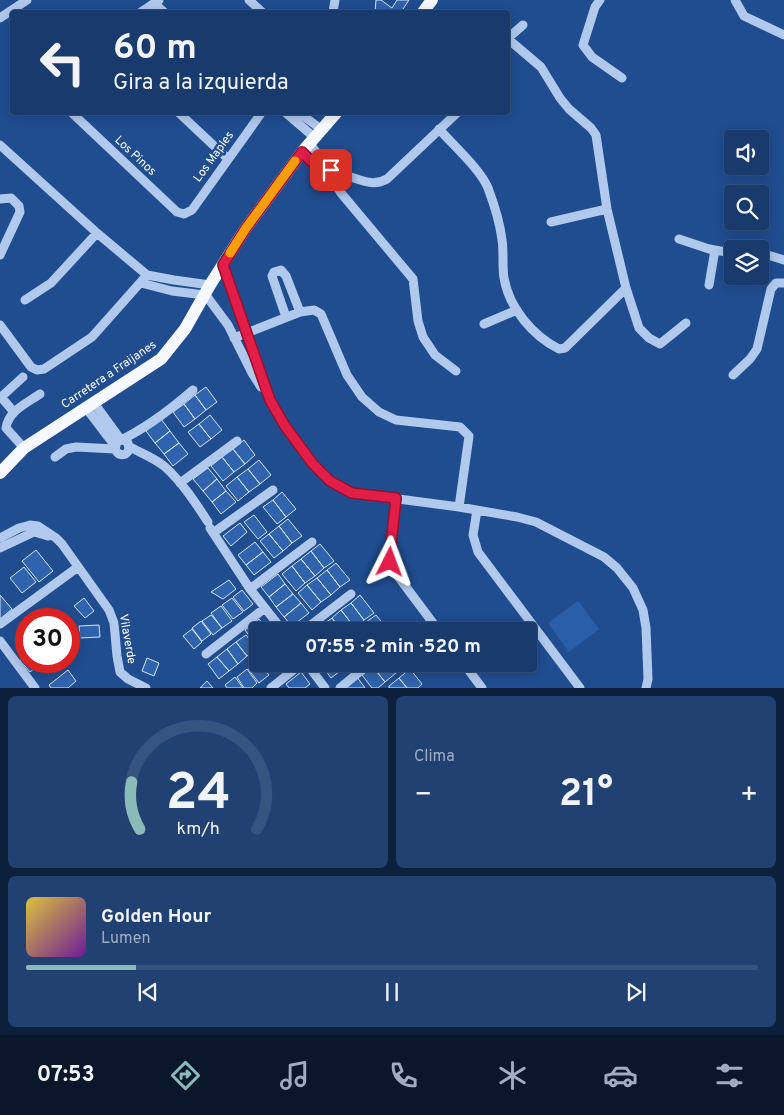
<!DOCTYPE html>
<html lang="es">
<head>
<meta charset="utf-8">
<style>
  body { margin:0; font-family:Overpass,sans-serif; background:#214172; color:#f1f3f6; height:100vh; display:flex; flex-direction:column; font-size:19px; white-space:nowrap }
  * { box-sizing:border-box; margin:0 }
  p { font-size:16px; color:#9fadc2 }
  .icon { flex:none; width:28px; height:28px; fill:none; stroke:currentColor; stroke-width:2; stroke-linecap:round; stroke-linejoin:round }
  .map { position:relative; height:688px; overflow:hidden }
  .sheet { display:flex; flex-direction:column; gap:8px; padding:8px; background:#0d203b; flex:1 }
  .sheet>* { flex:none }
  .top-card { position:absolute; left:10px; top:10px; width:500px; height:105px; border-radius:5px; box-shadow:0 2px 12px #0003,0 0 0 1px #36547f; background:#183a6c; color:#f1f3f6; overflow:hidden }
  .controls { position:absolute; left:724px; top:130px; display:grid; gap:10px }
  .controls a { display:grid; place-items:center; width:45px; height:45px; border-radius:5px; background:#183a6c; box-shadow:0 2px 12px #0003,0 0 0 1px #36547f; font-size:25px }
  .speed { position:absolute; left:15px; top:608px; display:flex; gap:10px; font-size:25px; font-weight:700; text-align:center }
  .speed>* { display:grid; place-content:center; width:65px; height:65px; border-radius:50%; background:#183a6c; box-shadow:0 2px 12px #0003,0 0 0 1px #36547f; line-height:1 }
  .speed .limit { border:8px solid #d22; background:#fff; color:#111 }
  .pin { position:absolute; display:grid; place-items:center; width:42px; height:42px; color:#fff; margin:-21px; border-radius:10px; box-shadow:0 2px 8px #0006 }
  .me { position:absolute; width:55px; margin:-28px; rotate:3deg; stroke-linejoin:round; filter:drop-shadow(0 0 4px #0008) }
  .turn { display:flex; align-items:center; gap:18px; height:105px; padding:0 20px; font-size:22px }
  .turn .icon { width:65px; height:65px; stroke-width:2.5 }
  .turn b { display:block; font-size:35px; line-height:42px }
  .big { font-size:38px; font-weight:700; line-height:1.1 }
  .sheet .card { flex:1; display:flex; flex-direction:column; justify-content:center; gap:8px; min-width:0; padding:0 18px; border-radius:8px; background:#214172 }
  .sheet .dial { align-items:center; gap:0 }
  .dial svg { height:130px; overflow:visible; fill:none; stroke:#36547f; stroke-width:7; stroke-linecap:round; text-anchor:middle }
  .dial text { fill:#f1f3f6; stroke:none }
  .song { display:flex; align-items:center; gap:15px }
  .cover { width:60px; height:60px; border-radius:8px; background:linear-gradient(135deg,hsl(50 70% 55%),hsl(280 70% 35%)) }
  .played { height:5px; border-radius:2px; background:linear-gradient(90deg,#8bbbb9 15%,#36547f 15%) }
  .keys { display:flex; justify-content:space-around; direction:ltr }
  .heat { display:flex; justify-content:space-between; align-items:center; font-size:28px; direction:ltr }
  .sheet .tiles { flex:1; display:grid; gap:8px; grid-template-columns:1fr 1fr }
  .card:last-child { grid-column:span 2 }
  .trip { position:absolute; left:249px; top:622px; width:288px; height:50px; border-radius:5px; background:#183a6c; box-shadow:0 2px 12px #0003,0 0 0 1px #36547f; font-weight:700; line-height:50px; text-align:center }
  .tab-bar { display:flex; height:80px; justify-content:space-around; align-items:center; background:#0a172b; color:#9fadc2 }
  .tab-bar .icon { width:35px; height:35px }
  .tab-bar .current { color:#8bbbb9 }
  .tab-bar b { font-size:22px; color:#f1f3f6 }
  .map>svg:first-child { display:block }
  .green { fill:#2a5ea8 }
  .building { fill:#3063ad; stroke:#d6e5f9 }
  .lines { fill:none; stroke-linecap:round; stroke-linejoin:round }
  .minor { stroke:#b0c9ed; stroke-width:9 }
  .major { stroke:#f6f9ff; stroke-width:12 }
  .route-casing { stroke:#92132f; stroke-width:12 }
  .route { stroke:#e11d48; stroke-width:9 }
  .slow { stroke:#f59e0b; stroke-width:9 }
  .labels { text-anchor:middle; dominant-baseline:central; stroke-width:5; stroke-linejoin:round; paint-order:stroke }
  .street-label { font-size:12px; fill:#fff; stroke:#204d90 }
</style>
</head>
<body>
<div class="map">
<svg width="784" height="688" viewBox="0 0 784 688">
  <rect width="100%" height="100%" fill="#204d90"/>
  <path class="green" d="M578,601L599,629L569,652L548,623Z"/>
  <path class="building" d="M376,0H381L392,8L397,0H409L401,12H375Z
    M206,387L217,402L206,410L195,395Z
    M195,395L206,410L195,419L184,404Z
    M184,404L195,419L184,427L173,412Z
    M210,415L222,430L211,439L199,424Z
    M161,419L170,431L155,443L146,431Z
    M199,424L211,439L200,447L188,432Z
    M170,431L179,443L164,454L155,443Z
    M244,440L255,455L245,464L233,449Z
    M179,443L188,454L173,466L164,454Z
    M233,449L245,464L234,472L222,457Z
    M222,457L234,472L223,481L211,466Z
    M259,460L271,475L260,484L248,469Z
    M208,468L217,479L203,491L193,479Z
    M248,469L260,484L249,492L237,477Z
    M237,477L249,492L238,501L226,486Z
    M217,479L226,491L212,502L203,491Z
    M226,491L236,502L221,514L212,502Z
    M282,492L296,509L286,517L273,500Z
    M273,500L286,517L277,524L263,507Z
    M254,515L267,532L258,539L244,522Z
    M288,519L302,536L292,543L279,526Z
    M240,523L247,532L231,546L223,536Z
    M279,526L292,543L283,551L269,534Z
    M269,534L283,551L274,558L260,541Z
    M255,542L263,552L246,565L238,555Z
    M320,544L334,561L324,568L311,551Z
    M36,550L53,571L39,582L22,561Z
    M311,551L324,568L315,576L301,559Z
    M263,552L271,562L254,575L246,565Z
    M301,559L315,576L305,583L292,566Z
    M336,563L350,580L340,587L327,570Z
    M292,566L305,583L296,591L282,574Z
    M24,567L36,582L22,593L10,578Z
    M327,570L340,587L331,595L317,578Z
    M278,574L285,584L269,597L261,587Z
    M317,578L331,595L321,602L307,585Z
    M229,580L236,589L223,599L211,592Z
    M285,584L293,594L276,607L269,597Z
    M307,585L321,602L312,610L298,593Z
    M242,590L253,604L244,611L233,597Z
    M293,594L301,603L284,617L276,607Z
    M0,595L12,609L0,619Z
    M360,595L374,613L364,620L351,603Z
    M84,598L94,611L85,618L74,606Z
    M232,598L243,612L233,619L222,605Z
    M301,603L309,613L292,626L284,617Z
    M351,603L364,620L355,628L341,610Z
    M221,606L232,621L222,628L211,613Z
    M341,610L355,628L350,631H342L332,618Z
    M38,611L44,619H28Z
    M211,615L222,628L213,635L202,621Z
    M376,615L389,631H373L366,622Z
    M332,618L342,631H327L322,625Z
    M259,619L267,629L264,631H258V636L252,640L245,630Z
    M201,621L211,634L202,641L192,628Z
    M366,622L373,631H358L357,630Z
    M99,625L100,637L80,638L79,626Z
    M317,626L322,631H311Z
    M192,629L202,642L194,649L183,636Z
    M246,635L257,649L247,656L236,642Z
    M236,642L247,656L238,664L227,649Z
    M227,649L238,664L229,671L217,657Z
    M26,655V661H44L30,672L20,660Z
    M217,657L229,671L219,679L208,664Z
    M147,658L159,663L154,676L142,671Z
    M258,662L269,675L259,683L248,669Z
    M271,664H287L276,671Z
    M330,664H347L348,665L331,678L324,668Z
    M377,664H389L396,673L385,682L373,667Z
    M389,664H406L407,665L396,673Z
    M373,667L385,682L378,688H372L362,675Z
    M247,669L257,683L252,688H244L237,677Z
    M410,669L422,684L418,688H407L399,678Z
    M68,670L76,681L68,688H51L49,685Z
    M301,672L310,684L305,688H289L286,684Z
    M235,677L243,688H227L225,685Z
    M357,677L365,688H343Z
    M399,678L407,688H389V686Z
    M207,681L213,688H200Z"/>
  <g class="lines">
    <path class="minor" d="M249,0L262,12
      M600,0L595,7L583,45L592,57L622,78
      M735,0L744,16L784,35
      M154,3L164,12
      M141,12L159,0
      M333,12L335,0
      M0,18L27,0
      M508,38L523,25
      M508,39L541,67L560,98L569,109L591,128L596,135L607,209L626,288L639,328L649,338L660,344L686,323
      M71,112L177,212L184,214L192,210L262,112
      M178,112L228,159
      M285,112L314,137
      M298,112L321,129
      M439,129C452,144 481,170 488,188C494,204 500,223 502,240C504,253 502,266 504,278C509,308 533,336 559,349L565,348L626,288
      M309,143L331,170L334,182L341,193L413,279L418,321L423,337L435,355L456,371
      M0,145L97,233L147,275L92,337L44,369L37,370L31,367L0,325
      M302,152L326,176C331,175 337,175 343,175C359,178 371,188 387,179L458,112
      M0,199L11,198L19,206L20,212L0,255
      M551,222L607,209
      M679,239L709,249L732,253
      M760,255L771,256L784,260
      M223,265L270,400L285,426L313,465L330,481L353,493L459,507L517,517L536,522L604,557L617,568L633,588L643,610L646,628L648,679L646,688
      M147,275L174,280L210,285
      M141,283L172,291L205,295
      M709,285L715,250
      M205,294L228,325L252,373L261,387
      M25,300L51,283L97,233
      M286,317L272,276L274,272L281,270L286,276L300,312
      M484,324L517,310
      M234,338L300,312L314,310L321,314L347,375L362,397L379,412L396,420L460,427L469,436L459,507
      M733,375L750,359L757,349L771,289L776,283H784
      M1,397L14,412
      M0,398L23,377
      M94,403L121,440
      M86,408L115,446
      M123,440L128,443L129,450C125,457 118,456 115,449L117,442C145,429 170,410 193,390
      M130,447C141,453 154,458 164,466C182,482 195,502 208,522
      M24,448L6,428C8,411 27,403 40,394
      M55,457L66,449L76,447L115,449
      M180,483L237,441
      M396,498L390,555V563L394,571L439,631
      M477,510L473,535L478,552L580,688
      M210,528L250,589L283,631
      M213,533L273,490
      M0,538L19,528L30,525L38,526L56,538L62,544L109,610L114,623L117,656L120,672L128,679L146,688
      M0,548L34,532L48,536
      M250,589L312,542
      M0,624L78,567
      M303,631L351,594
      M0,641L35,688
      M206,654L265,608
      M307,664L325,688
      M464,664L482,688
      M271,688L301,664
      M340,688L369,664"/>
    <path class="major" d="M423,12L432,0
      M0,473L24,448L161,359L185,329L210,285L246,228L302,152L337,112"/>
  </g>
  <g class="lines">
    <defs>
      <path id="route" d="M331,170V175L326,176L302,152L246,228L223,265L270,400L285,426L313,464L330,481L352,493L396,498L390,554V562"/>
    </defs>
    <use href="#route" class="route-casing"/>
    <use href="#route" class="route"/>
    <path class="slow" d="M230,253L246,228L295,161"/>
  </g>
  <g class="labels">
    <g class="street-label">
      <text transform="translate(135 156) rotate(43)">Los Pinos</text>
      <text transform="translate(214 157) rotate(-54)">Los Maples</text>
      <text transform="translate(109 375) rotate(-34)">Carretera a Fraijanes</text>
      <text transform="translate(127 639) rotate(80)">Vilaverde</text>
    </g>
  </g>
</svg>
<div class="controls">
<a><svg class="icon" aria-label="sound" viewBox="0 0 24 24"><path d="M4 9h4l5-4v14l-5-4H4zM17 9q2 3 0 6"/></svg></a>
<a><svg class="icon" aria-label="search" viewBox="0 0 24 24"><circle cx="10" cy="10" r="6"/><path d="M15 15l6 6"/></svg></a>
<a><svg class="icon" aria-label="layers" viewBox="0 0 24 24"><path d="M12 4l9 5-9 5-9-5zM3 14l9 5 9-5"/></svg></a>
</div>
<div class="speed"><div class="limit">30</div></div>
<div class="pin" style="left:331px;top:170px;background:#d93025"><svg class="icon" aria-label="arrive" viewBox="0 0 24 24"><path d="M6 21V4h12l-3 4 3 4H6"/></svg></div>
<svg class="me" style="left:390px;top:562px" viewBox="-20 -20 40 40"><path d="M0-17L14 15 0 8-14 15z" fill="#e11d48" stroke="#fff" stroke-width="4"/></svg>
<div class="trip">07:55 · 2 min · 520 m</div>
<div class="top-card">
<div class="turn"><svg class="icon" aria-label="left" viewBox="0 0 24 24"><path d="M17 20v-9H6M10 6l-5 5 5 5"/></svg><div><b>60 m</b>Gira a la izquierda</div></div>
</div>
</div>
<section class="sheet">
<div class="tiles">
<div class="card dial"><svg viewBox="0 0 100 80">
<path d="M14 69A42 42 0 1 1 86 69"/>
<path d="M14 69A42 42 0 0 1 9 40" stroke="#8bbbb9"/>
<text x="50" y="56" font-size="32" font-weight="700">24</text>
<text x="50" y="72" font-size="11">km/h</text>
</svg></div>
<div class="card"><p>Clima</p>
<div class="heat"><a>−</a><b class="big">21°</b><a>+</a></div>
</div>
<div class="card">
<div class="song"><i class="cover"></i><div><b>Golden Hour</b><p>Lumen</p></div></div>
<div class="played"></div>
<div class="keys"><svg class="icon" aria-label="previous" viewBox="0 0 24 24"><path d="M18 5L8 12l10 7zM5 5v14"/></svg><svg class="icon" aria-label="pause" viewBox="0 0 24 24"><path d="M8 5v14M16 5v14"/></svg><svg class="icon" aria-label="next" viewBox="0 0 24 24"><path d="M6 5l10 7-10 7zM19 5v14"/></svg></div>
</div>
</div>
</section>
<nav class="tab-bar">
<b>07:53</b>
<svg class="icon current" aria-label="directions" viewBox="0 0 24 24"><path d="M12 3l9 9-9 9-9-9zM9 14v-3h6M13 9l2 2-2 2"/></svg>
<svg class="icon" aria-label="music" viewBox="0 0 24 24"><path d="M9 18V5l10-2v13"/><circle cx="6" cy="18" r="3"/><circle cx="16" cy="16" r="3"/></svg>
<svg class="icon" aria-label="phone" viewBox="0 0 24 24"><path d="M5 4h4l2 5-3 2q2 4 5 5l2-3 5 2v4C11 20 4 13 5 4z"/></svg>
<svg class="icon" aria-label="climate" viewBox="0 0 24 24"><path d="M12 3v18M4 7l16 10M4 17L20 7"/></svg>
<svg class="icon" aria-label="car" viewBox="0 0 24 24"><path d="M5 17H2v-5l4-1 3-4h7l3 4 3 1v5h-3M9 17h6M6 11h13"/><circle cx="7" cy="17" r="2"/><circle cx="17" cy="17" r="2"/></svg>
<svg class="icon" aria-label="filters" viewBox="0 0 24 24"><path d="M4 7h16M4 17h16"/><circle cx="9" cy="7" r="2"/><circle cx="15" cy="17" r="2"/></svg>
</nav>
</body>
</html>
